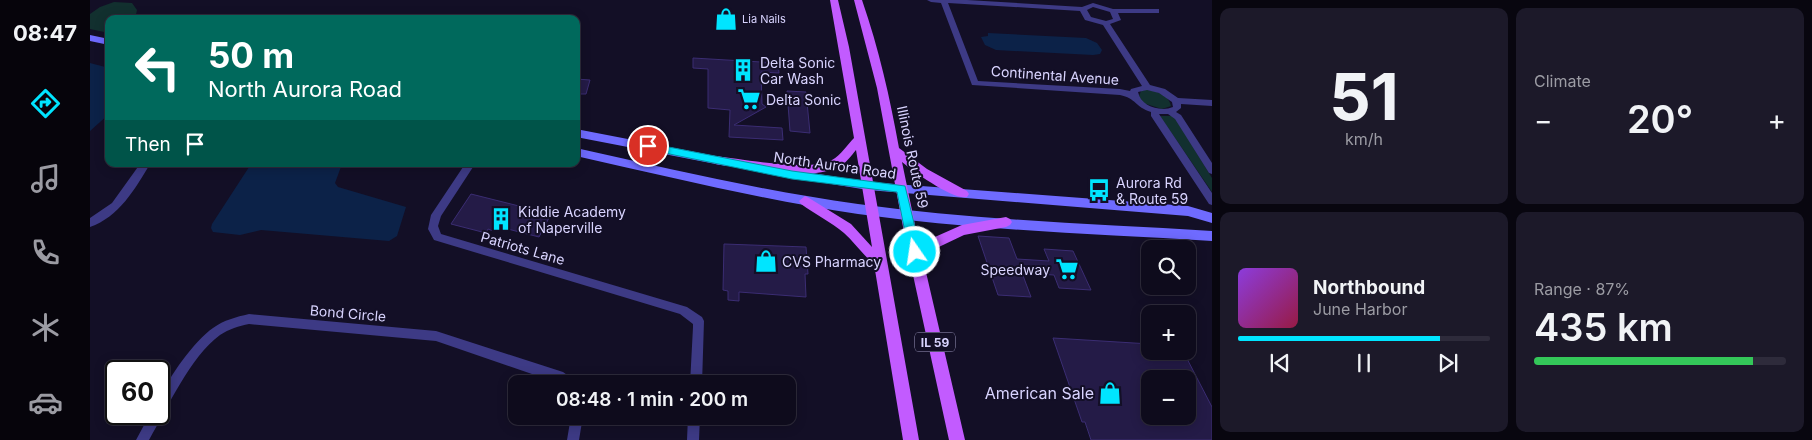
<!DOCTYPE html>
<html lang="en">
<head>
<meta charset="utf-8">
<style>
  body { margin:0; font-family:Inter,sans-serif; background:#1c1929; color:#f1f3f6; height:100vh; display:flex; flex-direction:column; font-size:19px; white-space:nowrap }
  * { box-sizing:border-box; margin:0 }
  p { font-size:16px; color:#9b9ba3 }
  .icon { flex:none; width:28px; height:28px; fill:none; stroke:currentColor; stroke-width:2; stroke-linecap:round; stroke-linejoin:round }
  .map { position:relative; flex:1; overflow:hidden }
  .sheet { display:flex; flex-direction:column; gap:8px; padding:8px; background:#08060f; width:600px }
  .sheet>* { flex:none }
  .banner { position:absolute; left:15px; top:15px; width:475px; height:152px; border-radius:10px; box-shadow:0 2px 12px #0003,0 0 0 1px #2e2b3b; background:#00695c; color:#fff; overflow:hidden }
  .tools { position:absolute; left:1051px; top:240px; display:grid; gap:10px }
  .tools a { display:grid; place-items:center; width:55px; height:55px; border-radius:10px; background:#0e0b1c; box-shadow:0 2px 12px #0003,0 0 0 1px #2e2b3b; font-size:25px }
  .speed { position:absolute; left:15px; top:360px; display:flex; gap:10px; font-size:25px; font-weight:700; text-align:center }
  .speed>* { display:grid; place-content:center; width:65px; height:65px; border-radius:50%; background:#0e0b1c; box-shadow:0 2px 12px #0003,0 0 0 1px #2e2b3b; line-height:1 }
  .speed .limit { border:2px solid #111; border-radius:8px; background:#fff; color:#111 }
  .pin { position:absolute; display:grid; place-items:center; width:42px; height:42px; color:#fff; margin:-21px; border:2px solid #fff; border-radius:50%; box-shadow:0 1px 5px #0007 }
  .me { position:absolute; width:55px; margin:-28px; rotate:347deg; stroke-linejoin:round; filter:drop-shadow(0 0 4px #0008) }
  .turn { display:flex; align-items:center; gap:18px; height:105px; padding:0 20px; font-size:22px }
  .turn .icon { width:65px; height:65px; stroke-width:2.5 }
  .turn b { display:block; font-size:35px; line-height:42px }
  .then { display:flex; align-items:center; height:48px; padding:0 20px; background:#0003; gap:10px; font-size:19px }
  .big { font-size:38px; font-weight:600; line-height:1.1 }
  .sheet .widget { flex:1; display:flex; flex-direction:column; justify-content:center; gap:8px; min-width:0; padding:0 18px; border-radius:10px; background:#1c1929 }
  .sheet .dial { align-items:center; gap:0 }
  .dial b { font-size:65px; line-height:1 }
  .song { display:flex; align-items:center; gap:15px }
  .cover { width:60px; height:60px; border-radius:8px; background:linear-gradient(135deg,hsl(270 70% 55%),hsl(340 70% 35%)) }
  .played { height:5px; border-radius:2px; background:linear-gradient(90deg,#00e5ff 80%,#2e2b3b 80%) }
  .keys { display:flex; justify-content:space-around; direction:ltr }
  .heat { display:flex; justify-content:space-between; align-items:center; font-size:28px; direction:ltr }
  .charge { height:8px; border-radius:4px; background:linear-gradient(90deg,#34c759 87%,#2e2b3b 0) }
  .sheet .tiles { flex:1; display:grid; gap:8px; grid-template-columns:repeat(2,1fr) }
  .trip { position:absolute; left:418px; top:375px; width:288px; height:50px; border-radius:10px; background:#0e0b1c; box-shadow:0 2px 12px #0003,0 0 0 1px #2e2b3b; font-weight:600; line-height:50px; text-align:center }
  main { display:flex; flex:1; min-height:0 }
  .tab-bar { display:flex; flex-direction:column; width:90px; justify-content:space-around; align-items:center; background:#06040b; color:#9b9ba3 }
  .tab-bar .icon { width:35px; height:35px }
  .tab-bar .current { color:#00e5ff }
  .tab-bar b { font-size:22px; color:#f1f3f6 }
  .map>svg:first-child { display:block }
  .green { fill:#12302f }
  .water { fill:#0c2248 }
  .building { fill:#241b47; stroke:#3b2d73; fill-rule:evenodd }
  .lines { fill:none; stroke-linecap:round; stroke-linejoin:round }
  .minor { fill:#3d3a85; fill-rule:evenodd }
  .secondary { fill:#6f6bff; fill-rule:evenodd }
  .primary { fill:#c25bff; fill-rule:evenodd }
  .route { fill:#00e5ff; stroke:#0095a6 }
  .labels { text-anchor:middle; dominant-baseline:central; stroke-width:4; stroke-linejoin:round; paint-order:stroke }
  .far-poi-label { font-size:11px; fill:#d9d4ff; stroke:#130f26; text-anchor:start }
  .shield { fill:#130f26; stroke:#9e99be; stroke-width:1 }
  .shield-label { font-size:12px; font-weight:bold; fill:#d9d4ff }
  .poi-label { font-size:14px; fill:#d9d4ff; stroke:#130f26; text-anchor:start }
  .street-label { font-size:14px; fill:#d9d4ff; stroke:#130f26 }
  .near-poi-label { font-size:16px; fill:#d9d4ff; stroke:#130f26; text-anchor:end }
</style>
</head>
<body>
<main>
<nav class="tab-bar">
<b>08:47</b>
<svg class="icon current" aria-label="directions" viewBox="0 0 24 24"><path d="M12 3l9 9-9 9-9-9zM9 14v-3h6M13 9l2 2-2 2"/></svg>
<svg class="icon" aria-label="music" viewBox="0 0 24 24"><path d="M9 18V5l10-2v13"/><circle cx="6" cy="18" r="3"/><circle cx="16" cy="16" r="3"/></svg>
<svg class="icon" aria-label="phone" viewBox="0 0 24 24"><path d="M5 4h4l2 5-3 2q2 4 5 5l2-3 5 2v4C11 20 4 13 5 4z"/></svg>
<svg class="icon" aria-label="climate" viewBox="0 0 24 24"><path d="M12 3v18M4 7l16 10M4 17L20 7"/></svg>
<svg class="icon" aria-label="car" viewBox="0 0 24 24"><path d="M5 17H2v-5l4-1 3-4h7l3 4 3 1v5h-3M9 17h6M6 11h13"/><circle cx="7" cy="17" r="2"/><circle cx="17" cy="17" r="2"/></svg>
</nav>
<div class="map">
<svg width="1122" height="440" viewBox="0 0 1122 440">
  <rect width="100%" height="100%" fill="#130f26"/>
  <path class="green" d="M24,2L42,3L47,10L45,19H19V33L0,29V14L10,7Z
    M1055,90C1066,90 1079,95 1081,106L1072,109L1053,103L1049,96L1051,91Z
    M1070,116H1084L1122,178V192Z"/>
  <path class="water" d="M898,33L996,38L1007,43L1012,50L1010,54L1003,55L906,50L895,45L891,37L898,36Z
    M0,63L19,68V114L0,131Z
    M161,164H252L245,183L248,187L316,207L307,236L299,241L171,230L150,235L123,232L121,228L122,224Z"/>
  <path class="building" d="M603,58L688,63L689,73L671,72L672,104L676,107L644,125L692,128L693,140L639,137L640,110L618,108V69L603,68Z
    M486,79L500,80L496,94H486Z
    M697,91L716,92L720,133L700,131Z
    M381,194L461,214L449,237L406,226L403,231L398,229L396,233L361,224Z
    M888,236L919,238L927,259L959,261L954,249L983,251L1001,290L969,288L964,275L932,273L941,297L908,295Z
    M634,244L716,247L718,274H715L716,297L649,292V301L638,300V291L633,290Z
    M963,338L1060,344V351H1093L1122,407V440H1001L995,422H992ZM1060,379H1098V416H1060Z"/>
  <g class="lines">
    <path class="minor" d="M837,0H877L992,7L1003,3L1023,9H1069V13H1028L1031,20L1020,24L1060,85L1075,89L1088,98L1122,100V106L1091,104V108L1086,112L1091,115L1122,163V174L1119,173L1085,119L1078,114H1069L1122,193V205L1119,204L1061,116V112C1045,107 1046,98 1030,95L882,85L851,3L841,2ZM858,3L990,11L995,20L1013,25L1052,86L1041,89L1040,91L1030,89L888,81ZM1003,7L1020,12L1023,19L1016,21L1001,17L997,10ZM1057,90L1069,93L1082,102L1083,107C1071,112 1051,107 1048,92Z
      M50,164H60C45,189 29,217 0,227V218L22,203Z
      M375,164H385L351,216L348,226L351,234L597,307L612,317L614,321L612,384H600L603,327V324L590,314L344,240L338,229L341,215Z
      M159,314L346,331L473,372L484,380L486,384H471L346,341L159,324C149,326 139,329 130,335C100,357 78,407 59,440H46L60,414H69C69,409 68,403 70,398C78,378 105,340 123,328C134,320 146,317 159,314Z
      M481,416H493L489,440H477Z
      M598,416H610L609,440H597Z"/>
    <path class="secondary" d="M0,35L19,39V45L0,41Z
      M486,129L636,158L642,162L636,166L486,137Z
      M486,148C580,169 673,191 768,204C885,220 1004,224 1122,231V241C1004,234 885,230 768,214C673,200 580,177 486,156Z
      M673,165L778,182L1098,206L1122,213V223L1098,216L778,190L669,172L667,169L669,166Z"/>
    <path class="primary" d="M740,0H748L759,47L829,440H813L784,264C773,255 765,243 754,233C741,222 725,214 711,204L709,201L715,196L719,198L761,224L782,247L766,150C761,156 756,163 749,167C717,182 660,168 625,164L619,160L625,156C652,159 720,172 742,160C751,155 757,145 764,138Z
      M764,0H772C789,49 800,98 809,148L837,169L877,191L879,194L877,197C864,201 823,171 812,162L829,244L872,225L916,217L920,219L922,222L920,225L916,227L874,235L832,255L875,440H859L816,243L787,88Z"/>
  </g>
  <path class="route" d="M558,143L702,171L815,186L831,252L825,257L819,252L807,192L702,179L555,149L553,146Z"/>
  <defs>
    <symbol id="shop-bare" viewBox="-9 -9 18 18"><path d="M-5-2.5h2.3a2.7 3.5 0 0 1 5.4 0H5L5.5 6h-11ZM-1.5-2.5h3a1.5 2.3 0 0 0-3 0Z" fill="#00e5ff" stroke="#130f26" stroke-width="2.5" paint-order="stroke"/></symbol>
    <symbol id="building-bare" viewBox="-9 -9 18 18"><path d="M-4-6H4V6H1V3H-1V6H-4ZM-2.5-4.3h1.7v1.8h-1.7ZM.8-4.3h1.7v1.8H.8ZM-2.5-1h1.7V.8h-1.7ZM.8-1h1.7V.8H.8Z" fill="#00e5ff" stroke="#130f26" stroke-width="2.5" paint-order="stroke"/></symbol>
    <symbol id="supermarket-bare" viewBox="-9 -9 18 18"><path d="M-6-5.5h2.5l.6 2H6L4.5 2H-2.5L-4.4-4H-6ZM-1.5 3.2a1.3 1.3 0 1 0 .1 0ZM3 3.2a1.3 1.3 0 1 0 .1 0Z" fill="#00e5ff" stroke="#130f26" stroke-width="2.5" paint-order="stroke"/></symbol>
    <symbol id="bus-bare" viewBox="-9 -9 18 18"><path d="M-5-6H5V4H4V6H2V4H-2V6H-4V4H-5ZM-3.5-4V0h7V-4ZM-3.5 1.2v1.5H-2V1.2ZM2 1.2v1.5H3.5V1.2Z" fill="#00e5ff" stroke="#130f26" stroke-width="2.5" paint-order="stroke"/></symbol>
  </defs>
  <g fill-rule="evenodd">
    <use href="#shop-bare" x="620" y="3" width="32" height="32"/>
    <use href="#building-bare" x="637" y="54" width="32" height="32"/>
    <use href="#supermarket-bare" x="643" y="83" width="32" height="32"/>
    <use href="#bus-bare" x="993" y="174" width="32" height="32"/>
    <use href="#building-bare" x="395" y="203" width="32" height="32"/>
    <use href="#shop-bare" x="660" y="245" width="32" height="32"/>
    <use href="#supermarket-bare" x="961" y="253" width="32" height="32"/>
    <use href="#shop-bare" x="1004" y="377" width="32" height="32"/>
  </g>
  <g class="labels">
    <g class="far-poi-label">
      <text x="652" y="19">Lia Nails</text>
    </g>
    <rect class="shield" x="825" y="332.5" width="40" height="19" rx="4"/>
    <g class="shield-label">
      <text x="845" y="342">IL 59</text>
    </g>
    <g class="poi-label">
      <text x="670" y="62">Delta Sonic<tspan x="670" dy="16">Car Wash</tspan></text>
      <text x="676" y="99">Delta Sonic</text>
      <text x="1026" y="182">Aurora Rd<tspan x="1026" dy="16">&amp; Route 59</tspan></text>
      <text x="428" y="211">Kiddie Academy<tspan x="428" dy="16">of Naperville</tspan></text>
      <text x="692" y="261">CVS Pharmacy</text>
      <text x="960" y="269" text-anchor="end">Speedway</text>
    </g>
    <g class="street-label">
      <text transform="translate(965 75) rotate(4)">Continental Avenue</text>
      <text transform="translate(823 157) rotate(78)">Illinois Route 59</text>
      <text transform="translate(745 165) rotate(8)">North Aurora Road</text>
      <text transform="translate(433 248) rotate(16)">Patriots Lane</text>
      <text transform="translate(258 313) rotate(5)">Bond Circle</text>
    </g>
    <g class="near-poi-label">
      <text x="1004" y="393">American Sale</text>
    </g>
  </g>
</svg>
<div class="tools">
<a><svg class="icon" aria-label="search" viewBox="0 0 24 24"><circle cx="10" cy="10" r="6"/><path d="M15 15l6 6"/></svg></a>
<a>+</a>
<a>−</a>
</div>
<div class="speed"><div class="limit">60</div></div>
<div class="pin" style="left:558px;top:146px;background:#d93025"><svg class="icon" aria-label="arrive" viewBox="0 0 24 24"><path d="M6 21V4h12l-3 4 3 4H6"/></svg></div>
<svg class="me" style="left:825px;top:252px" viewBox="-20 -20 40 40"><circle r="17" fill="#00e5ff" stroke="#fff" stroke-width="3"/><path d="M0-11L8 9 0 5-8 9z" fill="#fff"/></svg>
<div class="trip">08:48 · 1 min · 200 m</div>
<div class="banner">
<div class="turn"><svg class="icon" aria-label="left" viewBox="0 0 24 24"><path d="M17 20v-9H6M10 6l-5 5 5 5"/></svg><div><b>50 m</b>North Aurora Road</div></div>
<div class="then">Then<svg class="icon" aria-label="arrive" viewBox="0 0 24 24"><path d="M6 21V4h12l-3 4 3 4H6"/></svg></div>
</div>
</div>
<section class="sheet">
<div class="tiles">
<div class="widget dial"><b>51</b><p>km/h</p></div>
<div class="widget"><p>Climate</p>
<div class="heat"><a>−</a><b class="big">20°</b><a>+</a></div>
</div>
<div class="widget">
<div class="song"><i class="cover"></i><div><b>Northbound</b><p>June Harbor</p></div></div>
<div class="played"></div>
<div class="keys"><svg class="icon" aria-label="previous" viewBox="0 0 24 24"><path d="M18 5L8 12l10 7zM5 5v14"/></svg><svg class="icon" aria-label="pause" viewBox="0 0 24 24"><path d="M8 5v14M16 5v14"/></svg><svg class="icon" aria-label="next" viewBox="0 0 24 24"><path d="M6 5l10 7-10 7zM19 5v14"/></svg></div>
</div>
<div class="widget"><p>Range · 87%</p><b class="big">435 km</b><div class="charge"></div></div>
</div>
</section>
</main>
</body>
</html>
